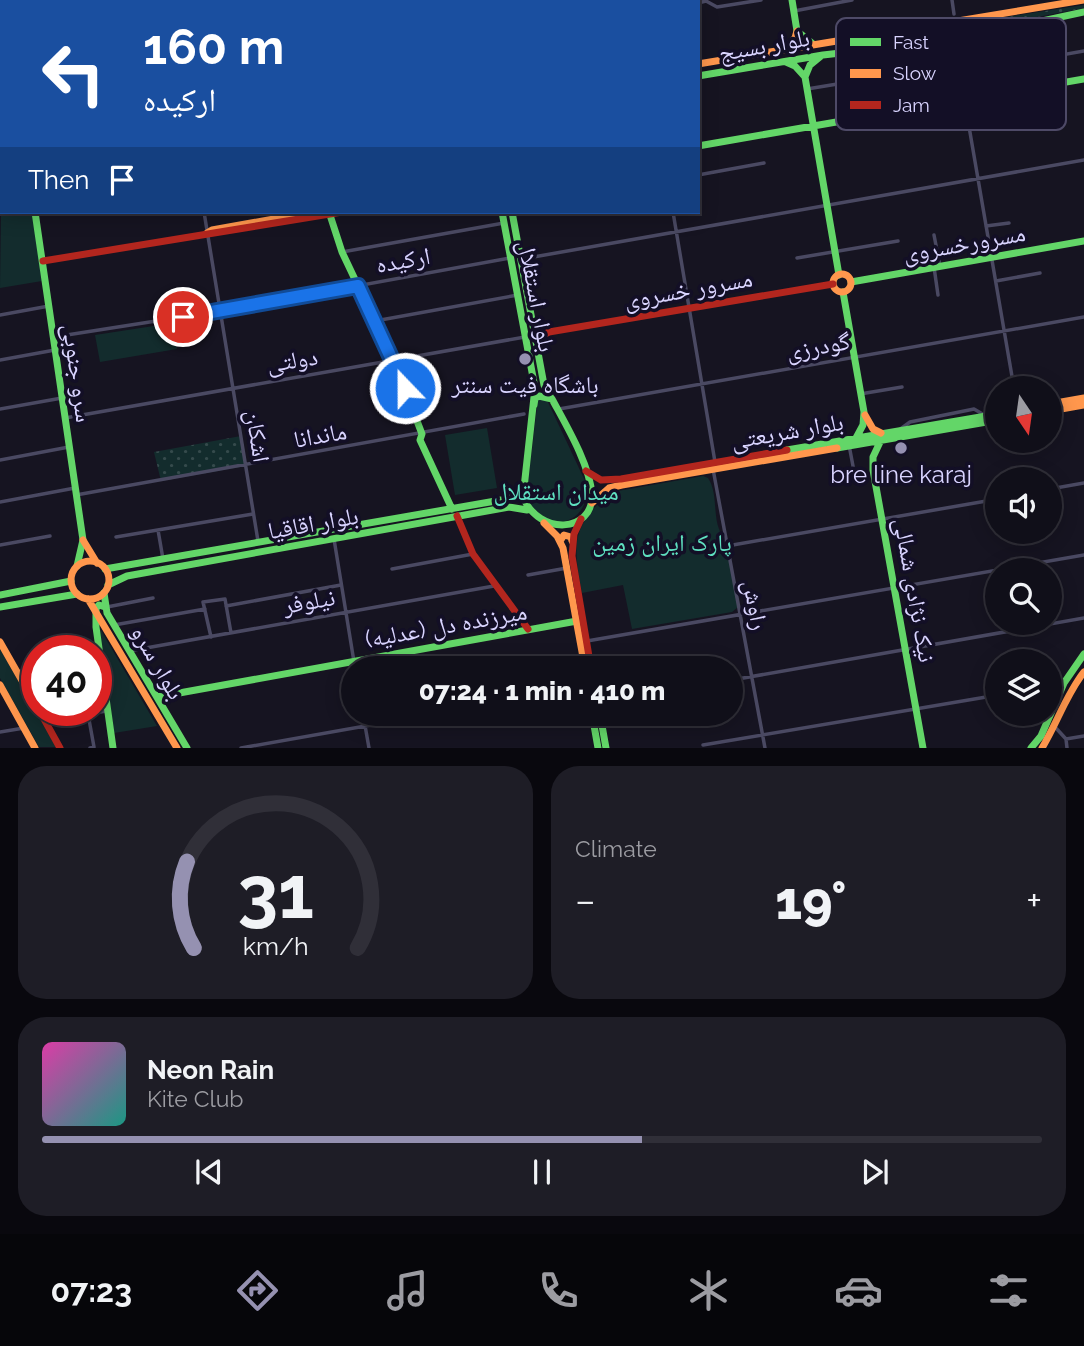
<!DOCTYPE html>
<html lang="en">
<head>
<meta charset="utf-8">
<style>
  body { margin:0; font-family:Raleway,"Noto Naskh Arabic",sans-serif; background:#1e1d26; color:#f1f3f6; height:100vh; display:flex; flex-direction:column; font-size:26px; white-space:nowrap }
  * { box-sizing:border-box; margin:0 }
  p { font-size:23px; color:#9c9ca2 }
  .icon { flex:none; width:38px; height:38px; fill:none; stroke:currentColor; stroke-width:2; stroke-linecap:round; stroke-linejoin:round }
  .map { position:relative; height:748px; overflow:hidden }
  .side { display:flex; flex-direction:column; gap:18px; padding:18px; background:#09080e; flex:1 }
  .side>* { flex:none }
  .top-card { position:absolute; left:0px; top:0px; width:700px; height:214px; box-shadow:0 4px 18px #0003,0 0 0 2px #302f38; background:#1a4fa0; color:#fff; overflow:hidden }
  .needle { width:46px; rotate:167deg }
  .buttons { position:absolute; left:985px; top:376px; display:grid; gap:14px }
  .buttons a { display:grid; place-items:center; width:77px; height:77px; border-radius:50%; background:#100f19; box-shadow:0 4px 18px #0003,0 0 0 2px #302f38; font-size:35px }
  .speed { position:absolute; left:21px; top:635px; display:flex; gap:14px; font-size:35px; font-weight:700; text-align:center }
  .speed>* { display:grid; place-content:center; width:91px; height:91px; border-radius:50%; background:#100f19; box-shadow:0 4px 18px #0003,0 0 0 2px #302f38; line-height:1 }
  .speed .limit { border:10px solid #d22; background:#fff; color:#111 }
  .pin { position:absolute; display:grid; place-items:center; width:60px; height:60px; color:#fff; margin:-30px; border:4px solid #fff; border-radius:50%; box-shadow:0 2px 7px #0007 }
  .me { position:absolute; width:77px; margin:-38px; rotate:338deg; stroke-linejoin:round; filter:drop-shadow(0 0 5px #0008) }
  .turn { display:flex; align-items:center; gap:24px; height:147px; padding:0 28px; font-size:32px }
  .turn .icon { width:91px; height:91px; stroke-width:2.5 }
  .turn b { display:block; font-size:49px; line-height:60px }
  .then { display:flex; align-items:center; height:66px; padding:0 28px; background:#0003; gap:14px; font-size:26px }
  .big { font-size:52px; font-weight:800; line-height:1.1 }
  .side .widget { flex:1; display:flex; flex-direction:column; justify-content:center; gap:10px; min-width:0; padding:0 24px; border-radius:28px; background:#1e1d26 }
  .side .dial { align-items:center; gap:0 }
  .dial svg { height:182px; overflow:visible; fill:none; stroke:#302f38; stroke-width:7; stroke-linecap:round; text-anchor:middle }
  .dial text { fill:#f1f3f6; stroke:none }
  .song { display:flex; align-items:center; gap:21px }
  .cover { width:84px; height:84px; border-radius:10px; background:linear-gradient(135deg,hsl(320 70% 55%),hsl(170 70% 35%)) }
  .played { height:7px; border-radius:4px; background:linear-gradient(90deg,#9591b1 60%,#302f38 60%) }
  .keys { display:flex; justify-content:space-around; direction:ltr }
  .heat { display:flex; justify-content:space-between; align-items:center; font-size:38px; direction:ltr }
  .side .tiles { flex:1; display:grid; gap:18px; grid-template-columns:1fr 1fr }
  .widget:last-child { grid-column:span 2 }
  .trip { position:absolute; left:341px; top:656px; width:402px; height:70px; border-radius:35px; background:#100f19; box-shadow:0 4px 18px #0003,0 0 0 2px #302f38; font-weight:800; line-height:70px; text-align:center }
  .dock { display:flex; height:112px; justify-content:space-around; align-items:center; background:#06060a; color:#9c9ca2 }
  .dock .icon { width:49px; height:49px }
  .dock .current { color:#9591b1 }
  .dock b { font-size:32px; color:#f1f3f6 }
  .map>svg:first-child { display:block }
  .grass { fill:url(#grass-dots) }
  .green { fill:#132c2d }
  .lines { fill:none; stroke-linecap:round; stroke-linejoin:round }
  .street { stroke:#4a4962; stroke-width:3.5 }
  .fast { stroke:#63d668; stroke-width:7 }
  .slow { stroke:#ff974d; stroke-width:7 }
  .jam { stroke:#b3261e; stroke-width:7 }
  .route-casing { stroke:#114b97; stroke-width:18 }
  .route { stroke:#1a73e8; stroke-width:12 }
  .poi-dot { fill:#9591b1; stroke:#130f26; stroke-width:2.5 }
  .labels { text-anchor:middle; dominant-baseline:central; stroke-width:7; stroke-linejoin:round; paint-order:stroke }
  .street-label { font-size:24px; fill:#d9d4ff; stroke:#130f26 }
  .poi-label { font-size:24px; fill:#d9d4ff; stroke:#130f26 }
  .park-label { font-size:24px; fill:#5fe0c0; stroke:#130f26 }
  .key { fill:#130f26; stroke:#4e4a67; stroke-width:2 }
  .key-label { font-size:19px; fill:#d9d4ff }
</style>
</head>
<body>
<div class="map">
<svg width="1084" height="748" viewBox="0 0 1084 748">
  <defs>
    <pattern id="grass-dots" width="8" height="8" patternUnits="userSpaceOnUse" patternTransform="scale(1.75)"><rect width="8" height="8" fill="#132c2d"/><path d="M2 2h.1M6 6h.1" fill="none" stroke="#354a4c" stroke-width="1.8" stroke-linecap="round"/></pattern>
  </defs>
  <rect width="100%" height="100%" fill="#161421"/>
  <path class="grass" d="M1084,5V8L959,32L956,29L962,24Z
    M241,436L246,466L161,481L154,452Z"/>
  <path class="green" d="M0,0H197L2,2L0,109Z
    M2,137V212H32L42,281L0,288Z
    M173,323L177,349L100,362L95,335Z
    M538,399L547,400L586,483C593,529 536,536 528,497C526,487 529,475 530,465C533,443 535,421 538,399Z
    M487,428L497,488L455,495L445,435Z
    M703,476L708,478C720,496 710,522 725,539L738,607L732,612L632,629L623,585L582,593C573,545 570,525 612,492Z
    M99,627L157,726L114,733Z
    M0,649L56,747H39L0,678Z"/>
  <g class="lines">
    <path class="street" d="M525,0L529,2
      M634,0V2
      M952,0L954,14
      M261,2L262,0
      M482,2L492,0
      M558,2L569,0
      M698,3L706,1L717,7L761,0
      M794,11L852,0
      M956,51L1014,388
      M960,73L1084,51
      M807,89L959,64
      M970,128L1006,122
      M698,175L764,163
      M204,212L258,541
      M673,212L715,462
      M986,226L1009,223
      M934,235L940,266
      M342,252L504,223
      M797,258L898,241
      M522,259L1084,160
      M934,267L938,295
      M996,281L1040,273
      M0,315L49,306
      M375,321L518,295
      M54,337L220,311L510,258
      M0,360L55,350
      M860,394L902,387
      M0,409L62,398
      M559,409L1084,317
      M65,418L525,337
      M899,430L910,422L974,409L986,416
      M849,445L853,466
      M0,460L69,447
      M713,469L765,748
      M1050,489L1084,483
      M76,495L524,414
      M0,502L75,488
      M158,530L163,559
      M116,537L253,514
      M334,539L355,668
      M0,545L50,536
      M727,546L998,499
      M392,569L473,554
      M528,575L567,568
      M226,606L341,585
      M107,607L153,598
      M114,625L205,609
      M211,637L203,602L225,599L231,633
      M587,641L1084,555
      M129,651L494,586
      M17,672L37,668
      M732,680L1084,618
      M1050,686L1064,683
      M88,714L94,747L90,748
      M363,714L369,748
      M45,720L107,711
      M1055,727L1066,739L1067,748
      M0,732L24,728
      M1066,739L1084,736
      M703,745L998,695
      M241,748L433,714"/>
    <path class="fast" d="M451,0V2
      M460,0V2
      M470,0V2
      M792,0L797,31
      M211,2L212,0
      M797,31L813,44
      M821,56L810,65L805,77L839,275
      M786,62L795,66L805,77
      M698,76L823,55L954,40L1084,12
      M0,128L2,127
      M698,146L1084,79
      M35,212L83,540L77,566
      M329,212L342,252L396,366L422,434L420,440L452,509
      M502,212L535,388L523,497C539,536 593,533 592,495C590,465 566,425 552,399L539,396L535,398L534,405
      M512,212L544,385L551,398
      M851,282L1084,241
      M843,292L864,412L863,425L856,438
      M881,440L873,457V470L923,748
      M837,448L998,420
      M787,450L998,414
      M105,569L507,499L523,492
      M108,585L127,576L509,507L527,510
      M104,593L107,613L187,748
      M0,595L71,581
      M0,607L77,594
      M105,607L99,605L96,608V627L113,748
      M157,697L577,621
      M592,714L598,748
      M600,714L606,748
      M1031,748L1041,736L1064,683L1084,654"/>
    <path class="slow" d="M234,2L235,0
      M960,22L954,25L953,30L963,37
      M785,48L795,38L797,31
      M698,64L1084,0
      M0,114L2,113
      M207,233L212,230L313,212
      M833 283a9 9 0 1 1 18 0a9 9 0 1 1-18 0Z
      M1050,404L1084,398
      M1050,411L1084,405
      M865,415L873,429L881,433
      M592,503L609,488L622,485L837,448
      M544,523L557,536L563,548L585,668
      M83,540L97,563
      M560,541L564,535L571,537L572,541
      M71 580a19 19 0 1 1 38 0a19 19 0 1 1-38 0Z
      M88,599L177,748
      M0,642L37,707
      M0,685L35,748
      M1042,748C1057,723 1066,695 1084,672"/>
    <path class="jam" d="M226,2L227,0
      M43,261L342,212
      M535,339L549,332L833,284
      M586,471L601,480L621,479L787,450
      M457,516L473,554L528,629
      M581,519L574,534L572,556L591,668
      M39,710L60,748"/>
  </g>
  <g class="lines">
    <defs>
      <path id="route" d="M183,317L358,286L405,388"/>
    </defs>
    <use href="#route" class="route-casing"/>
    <use href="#route" class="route"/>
  </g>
  <g class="poi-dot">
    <circle cx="525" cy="359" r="7"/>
    <circle cx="901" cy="448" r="7"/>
  </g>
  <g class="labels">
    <g class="street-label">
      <text transform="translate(764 45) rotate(-10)">بلوار بسیج</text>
      <text transform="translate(964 243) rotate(-10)">مسرورخسروی</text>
      <text transform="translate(403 260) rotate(-10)">ارکیده</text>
      <text transform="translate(688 289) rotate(-10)">مسرور خسروی</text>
      <text transform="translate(537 296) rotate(79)">بلوار استقلال</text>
      <text transform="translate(818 346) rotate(-10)">گودرزی</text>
      <text transform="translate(292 360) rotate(-9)">دولتی</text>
      <text transform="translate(78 373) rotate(82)">سرو جنوبی</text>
      <text transform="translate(787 431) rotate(-10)">بلوار شریعتی</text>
      <text transform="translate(320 435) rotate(-10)">ماندانا</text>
      <text transform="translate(258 436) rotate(81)">اشکان</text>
      <text transform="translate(313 523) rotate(-10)">بلوار اقاقیا</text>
      <text transform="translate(915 590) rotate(80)">نیک نژادی شمالی</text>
      <text transform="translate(309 601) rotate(-10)">نیلوفر</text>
      <text transform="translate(756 605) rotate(79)">راوش</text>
      <text transform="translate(446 625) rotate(-10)">میرزنده دل (عدلیه)</text>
      <text transform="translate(158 662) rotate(60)">بلوار سرو</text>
    </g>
    <g class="poi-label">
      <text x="525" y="384">باشگاه فیت سنتر</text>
      <text x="901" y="474">bre line karaj</text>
    </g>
    <g class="park-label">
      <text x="556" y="491">میدان استقلال</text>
      <text x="662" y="542">پارک ایران زمین</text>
    </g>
  </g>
  <rect x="836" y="18" width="230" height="112" rx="10" class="key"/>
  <rect x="850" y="38" width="31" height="8" fill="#63d668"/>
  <rect x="850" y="69" width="31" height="9" fill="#ff974d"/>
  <rect x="850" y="101" width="31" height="8" fill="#b3261e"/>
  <g class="key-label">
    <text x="893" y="49">Fast</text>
    <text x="893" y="80">Slow</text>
    <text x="893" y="112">Jam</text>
  </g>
</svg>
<div class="buttons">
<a><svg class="needle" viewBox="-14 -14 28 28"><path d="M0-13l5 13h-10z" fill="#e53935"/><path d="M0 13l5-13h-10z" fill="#9c9ca2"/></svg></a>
<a><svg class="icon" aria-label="sound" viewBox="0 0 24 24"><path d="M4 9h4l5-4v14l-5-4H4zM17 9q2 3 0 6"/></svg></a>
<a><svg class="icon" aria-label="search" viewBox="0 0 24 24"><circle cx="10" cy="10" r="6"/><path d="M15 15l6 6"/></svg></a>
<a><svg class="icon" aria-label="layers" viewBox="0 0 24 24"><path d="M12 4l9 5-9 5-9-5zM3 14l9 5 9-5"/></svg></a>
</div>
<div class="speed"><div class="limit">40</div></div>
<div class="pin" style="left:183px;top:317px;background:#d93025"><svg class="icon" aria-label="arrive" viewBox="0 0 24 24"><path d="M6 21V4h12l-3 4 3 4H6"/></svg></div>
<svg class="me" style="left:405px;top:388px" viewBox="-20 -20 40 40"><circle r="17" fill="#1a73e8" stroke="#fff" stroke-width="3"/><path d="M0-11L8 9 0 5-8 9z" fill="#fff"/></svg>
<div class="trip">07:24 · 1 min · 410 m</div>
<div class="top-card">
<div class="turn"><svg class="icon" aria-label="left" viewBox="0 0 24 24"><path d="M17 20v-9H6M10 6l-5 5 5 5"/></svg><div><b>160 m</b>ارکیده</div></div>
<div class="then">Then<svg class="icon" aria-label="arrive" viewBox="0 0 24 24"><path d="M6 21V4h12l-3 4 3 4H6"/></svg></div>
</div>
</div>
<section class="side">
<div class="tiles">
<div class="widget dial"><svg viewBox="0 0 100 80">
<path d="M14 69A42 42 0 1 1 86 69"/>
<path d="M14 69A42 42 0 0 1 11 31" stroke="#9591b1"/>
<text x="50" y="56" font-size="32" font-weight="700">31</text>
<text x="50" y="72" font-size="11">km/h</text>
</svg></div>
<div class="widget"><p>Climate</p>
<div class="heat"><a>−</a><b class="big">19°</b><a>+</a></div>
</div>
<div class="widget">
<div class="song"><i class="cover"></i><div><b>Neon Rain</b><p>Kite Club</p></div></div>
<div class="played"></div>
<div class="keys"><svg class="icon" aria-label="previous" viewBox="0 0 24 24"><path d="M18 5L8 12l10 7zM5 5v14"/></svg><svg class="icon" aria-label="pause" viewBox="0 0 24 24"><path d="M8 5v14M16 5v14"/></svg><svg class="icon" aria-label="next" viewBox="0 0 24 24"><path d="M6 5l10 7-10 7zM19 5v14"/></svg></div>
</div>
</div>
</section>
<nav class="dock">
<b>07:23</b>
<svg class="icon current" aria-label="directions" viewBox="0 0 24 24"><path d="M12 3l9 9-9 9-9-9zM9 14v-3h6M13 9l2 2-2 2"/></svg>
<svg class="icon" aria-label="music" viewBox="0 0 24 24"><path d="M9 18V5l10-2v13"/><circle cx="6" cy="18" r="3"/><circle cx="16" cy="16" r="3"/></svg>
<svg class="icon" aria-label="phone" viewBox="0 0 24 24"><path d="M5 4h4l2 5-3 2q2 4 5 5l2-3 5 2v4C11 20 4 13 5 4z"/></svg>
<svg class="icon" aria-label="climate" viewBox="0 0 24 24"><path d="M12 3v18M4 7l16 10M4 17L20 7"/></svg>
<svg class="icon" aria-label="car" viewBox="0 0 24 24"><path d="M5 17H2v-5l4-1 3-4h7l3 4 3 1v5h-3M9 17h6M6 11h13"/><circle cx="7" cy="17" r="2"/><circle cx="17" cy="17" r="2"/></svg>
<svg class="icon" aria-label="filters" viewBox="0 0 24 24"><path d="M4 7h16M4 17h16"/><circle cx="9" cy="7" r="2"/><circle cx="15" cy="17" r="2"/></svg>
</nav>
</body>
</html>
